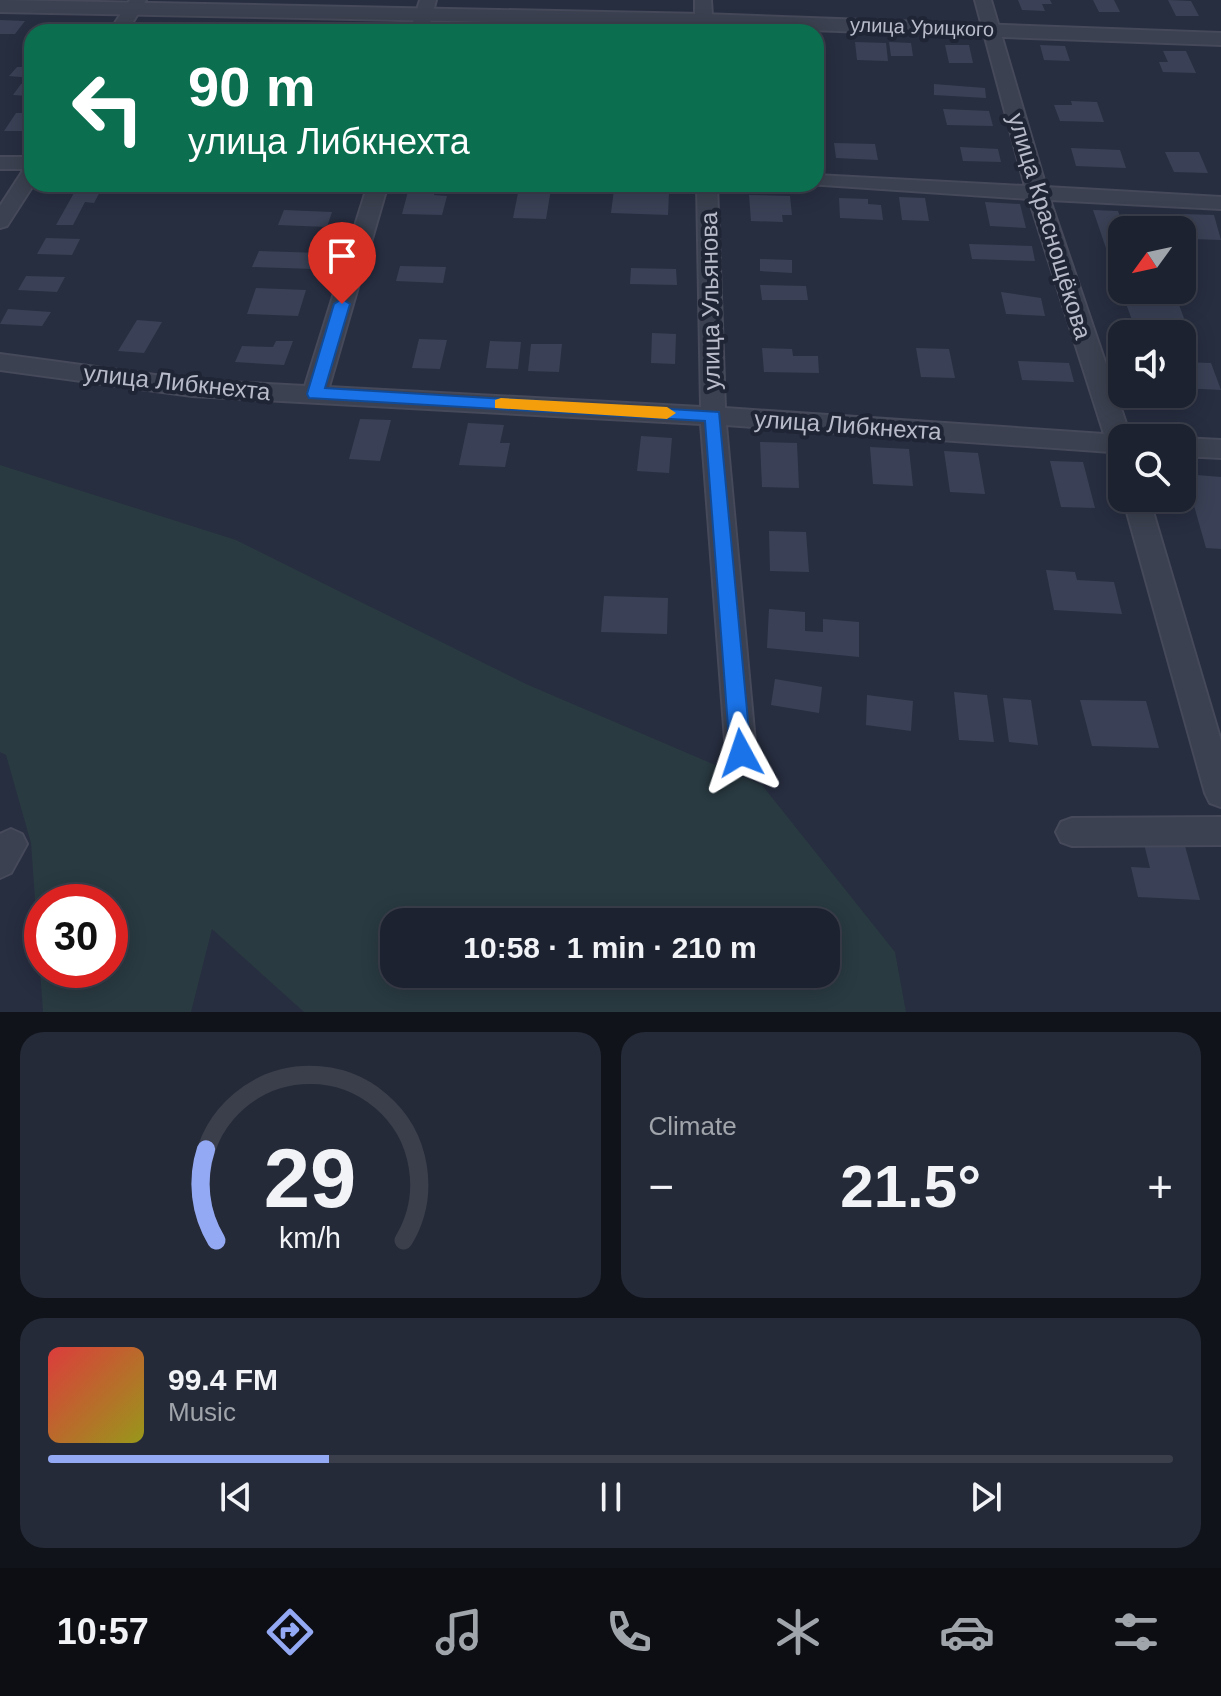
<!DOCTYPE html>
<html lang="en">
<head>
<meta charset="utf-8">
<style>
  body { margin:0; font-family:Arial,sans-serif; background:#252a38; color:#f1f3f6; height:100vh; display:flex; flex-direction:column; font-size:30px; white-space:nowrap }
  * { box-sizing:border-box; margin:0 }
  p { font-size:26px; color:#a0a4ab }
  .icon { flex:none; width:44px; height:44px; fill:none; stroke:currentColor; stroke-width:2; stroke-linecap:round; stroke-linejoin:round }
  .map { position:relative; height:1012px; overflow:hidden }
  .drawer { display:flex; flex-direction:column; gap:20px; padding:20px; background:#10131a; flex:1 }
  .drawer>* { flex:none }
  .guide { position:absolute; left:24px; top:24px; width:800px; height:168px; border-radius:24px; box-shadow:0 4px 20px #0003,0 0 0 2px #3b3f4c; background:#0b6e4f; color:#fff; overflow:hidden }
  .needle { width:52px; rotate:237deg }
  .tools { position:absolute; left:1108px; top:216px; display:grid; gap:16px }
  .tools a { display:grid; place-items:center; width:88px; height:88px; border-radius:16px; background:#1d2230; box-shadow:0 4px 20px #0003,0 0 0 2px #3b3f4c; font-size:40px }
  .speed { position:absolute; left:24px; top:884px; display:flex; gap:16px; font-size:40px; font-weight:700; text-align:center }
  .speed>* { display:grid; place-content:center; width:104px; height:104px; border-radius:50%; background:#1d2230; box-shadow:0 4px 20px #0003,0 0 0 2px #3b3f4c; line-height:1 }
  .speed .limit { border:12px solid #d22; background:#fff; color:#111 }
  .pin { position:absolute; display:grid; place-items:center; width:68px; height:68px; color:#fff; margin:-82px -34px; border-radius:50% 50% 50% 0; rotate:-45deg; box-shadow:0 0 8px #0007 }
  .pin .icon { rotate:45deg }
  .me { position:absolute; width:88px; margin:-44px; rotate:355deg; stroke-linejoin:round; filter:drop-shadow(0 0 6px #0008) }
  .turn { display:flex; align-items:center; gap:28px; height:168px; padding:0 32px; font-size:36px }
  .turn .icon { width:104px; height:104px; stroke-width:2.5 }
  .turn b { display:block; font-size:56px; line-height:68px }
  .big { font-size:60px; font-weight:700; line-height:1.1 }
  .drawer .widget { flex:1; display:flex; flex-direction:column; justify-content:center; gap:12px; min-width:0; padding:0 28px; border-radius:24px; background:#252a38 }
  .drawer .dial { align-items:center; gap:0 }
  .dial svg { height:208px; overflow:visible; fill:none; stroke:#3b3f4c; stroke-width:7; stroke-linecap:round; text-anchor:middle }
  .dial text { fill:#f1f3f6; stroke:none }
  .song { display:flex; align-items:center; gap:24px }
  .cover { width:96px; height:96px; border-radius:12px; background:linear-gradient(135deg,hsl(0 70% 55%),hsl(60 70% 35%)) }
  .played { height:8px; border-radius:4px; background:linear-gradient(90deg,#94a9f3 25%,#3b3f4c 25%) }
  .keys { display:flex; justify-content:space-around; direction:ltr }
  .heat { display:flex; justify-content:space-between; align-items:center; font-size:44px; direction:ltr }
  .drawer .tiles { flex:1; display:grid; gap:20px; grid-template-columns:1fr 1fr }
  .widget:last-child { grid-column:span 2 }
  .trip { position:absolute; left:380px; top:908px; width:460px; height:80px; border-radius:24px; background:#1d2230; box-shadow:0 4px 20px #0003,0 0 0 2px #3b3f4c; font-weight:700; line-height:80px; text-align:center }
  .tab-bar { display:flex; height:128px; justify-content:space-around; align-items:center; background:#0c0e13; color:#a0a4ab }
  .tab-bar .icon { width:56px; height:56px }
  .tab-bar .selected { color:#94a9f3 }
  .tab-bar b { font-size:36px; color:#f1f3f6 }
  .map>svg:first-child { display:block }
  .green { fill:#293a41; fill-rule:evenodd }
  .building { fill:#3a4156 }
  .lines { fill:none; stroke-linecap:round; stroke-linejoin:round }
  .minor-casing { stroke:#454959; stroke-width:4 }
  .tertiary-casing { stroke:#454959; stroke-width:4 }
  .minor { fill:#3b4150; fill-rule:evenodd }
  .tertiary { fill:#3b4150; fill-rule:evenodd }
  .route { fill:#1a73e8; stroke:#114b97; stroke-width:2 }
  .slow { fill:#f59e0b }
  .labels { text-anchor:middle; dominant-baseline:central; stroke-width:8; stroke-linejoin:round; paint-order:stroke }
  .far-street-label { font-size:20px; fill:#b8bcca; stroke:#202535 }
  .street-label { font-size:24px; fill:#b8bcca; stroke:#202535 }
</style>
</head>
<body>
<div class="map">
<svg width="1221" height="1012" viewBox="0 0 1221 1012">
  <rect width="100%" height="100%" fill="#272e40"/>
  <path class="green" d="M0,465L236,540L526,684L762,785L895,952L906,1012H304L212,929L191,1012H43L31,843L6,755L0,752ZM42,902H110V970H42ZM394,922H826V974H394Z"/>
  <path class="building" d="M1018,0H1050L1052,4H1042L1045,11L1022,10Z
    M1093,0H1114L1120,12H1099Z
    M1168,0L1191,1L1199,16H1176Z
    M0,20L25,21L15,34H0Z
    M66,23H90L84,32H60Z
    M169,25L198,26L195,32H165Z
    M855,42L886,43L888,61L857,60Z
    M889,42L911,43L913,56H891Z
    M945,45H969L973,63H949Z
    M1040,45L1065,46L1070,61L1044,60Z
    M1163,51H1186L1196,73L1163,72L1159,62H1168Z
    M17,67H32V78L9,76Z
    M21,84H32V103H24L28,96L13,95Z
    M934,84L985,88L986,98L934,95Z
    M1071,101L1097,102L1104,122L1060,121L1054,105H1072Z
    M943,109L989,111L993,126L947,125Z
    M16,113H32L27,131H4Z
    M834,143L875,144L878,160L836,158Z
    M960,147L998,149L1001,162L963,161Z
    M1071,148L1120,150L1126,168L1076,166Z
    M1165,152H1199L1208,173L1174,172Z
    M79,184H115L113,188H102L94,203L85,202L73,225H56Z
    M410,184H437L434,195L447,196L442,215L402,214Z
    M519,188L551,189L546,219L513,218Z
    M614,190L669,192L668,215L611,213Z
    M749,195L790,196L792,215H782L783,222L751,221Z
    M899,197L925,198L929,221L902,220Z
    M839,198L868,199V204L881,205L883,220L840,218Z
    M985,202L1020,204L1026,228L990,226Z
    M284,210L332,212L327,227L278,225Z
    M1093,210L1118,211L1125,230L1118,234L1122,257H1109Z
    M1182,214L1214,215L1221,240L1192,239Z
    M46,238L80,239L72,255L37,254Z
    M969,244L1032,246L1035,261L972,259Z
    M259,251L320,253L314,269L252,267Z
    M760,259L792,260V273L760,271Z
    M400,266L446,267L443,283L396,281Z
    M631,268L676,269L677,285L630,284Z
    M26,276L65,277L57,292L18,290Z
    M760,285L806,286L808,300H762Z
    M256,288L306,290L298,316L247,314Z
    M1001,292L1041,298L1045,316L1006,314Z
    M1125,301L1178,302L1185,321L1132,320Z
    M8,309L51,312L42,326L0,324Z
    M137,320L162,322L144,353L118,351Z
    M652,333L676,334L675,364L651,363Z
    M419,339L447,340L440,369L412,368Z
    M276,341H293L284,365L235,362L242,346L273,347Z
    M490,341L521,342L518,369L486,368Z
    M531,344H562L559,372L528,371Z
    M762,348L792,349L793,356H818L819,373L764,372Z
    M916,348L949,349L955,378L921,377Z
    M1018,361L1069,363L1074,382L1022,380Z
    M1182,362L1211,363L1221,390L1182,388Z
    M360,419L391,420L380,461L349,459Z
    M468,423L504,425L500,443H510L505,467L459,465Z
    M641,436L672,438L669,473L637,471Z
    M760,442L797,443L799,488L762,487Z
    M870,447L909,449L913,486L873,484Z
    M944,451L978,453L985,494L950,492Z
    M1050,461L1083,462L1095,508L1061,507Z
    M1185,474L1221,477V549L1206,548Z
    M769,531L806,532L809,572L770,571Z
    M1046,570L1075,572L1077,580L1114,582L1122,614L1054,610Z
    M604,596L668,598L667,634L601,632Z
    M769,609L805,612V631L823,632V619L859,622V657L767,648Z
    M775,679L822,687L819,713L771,705Z
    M954,692L987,695L994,742L959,740Z
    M867,695L913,701L911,731L866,725Z
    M1003,698L1031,700L1038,745L1009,742Z
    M1080,700L1146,701L1159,748L1092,746Z
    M1144,844L1185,846L1200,900L1138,897L1131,867L1150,868Z"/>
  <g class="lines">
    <defs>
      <path id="minor" d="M130,0H146L127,32H109Z
        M420,0H436L428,32H410Z
        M695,0H711L713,32H695Z
        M975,0H991L1046,187L1221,197V209L1050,200L1131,438H1122V459L1111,452L726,425L756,753L752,762L741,766L730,762L726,753L701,424L192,396L0,370V354L192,380L305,386L368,184H388L329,387L701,407L697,184H717L725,408L1104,434L1029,199L808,184H816V175L1025,186Z
        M0,157H32L34,184L7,226L0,228V206L24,169H0Z
        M1182,438L1221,440V458L1182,456Z
        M1123,498H1149L1221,741V807L1210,803L1205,793Z
        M1221,817V845L1072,846L1061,842L1056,832L1061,822L1072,818Z
        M11,829L22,834L27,844L11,873L0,878V834Z"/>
      <path id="tertiary" d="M0,0L703,14L1221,33V45L703,26L0,12Z"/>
    </defs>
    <use href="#minor" class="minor-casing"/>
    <use href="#tertiary" class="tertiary-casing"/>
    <use href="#minor" class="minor"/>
    <use href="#tertiary" class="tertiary"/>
  </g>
  <path class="route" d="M342,299L350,304L325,388L719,412L751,753L748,760H733L730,753L705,421L309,398L307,394L334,304Z"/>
  <path class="slow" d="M501,398L667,407L676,413L667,419L495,408V400Z"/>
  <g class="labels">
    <g class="far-street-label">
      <text transform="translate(922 27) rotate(2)">улица Урицкого</text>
    </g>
    <g class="street-label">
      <text transform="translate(1050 226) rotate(73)">улица Краснощёкова</text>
      <text transform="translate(710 301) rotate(-91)">улица Ульянова</text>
      <text transform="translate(177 382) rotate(6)">улица Либкнехта</text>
      <text transform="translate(848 425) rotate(4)">улица Либкнехта</text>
    </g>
  </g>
</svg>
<div class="tools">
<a><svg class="needle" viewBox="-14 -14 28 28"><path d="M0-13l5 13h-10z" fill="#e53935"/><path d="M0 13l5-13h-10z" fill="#a0a4ab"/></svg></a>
<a><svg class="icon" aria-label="sound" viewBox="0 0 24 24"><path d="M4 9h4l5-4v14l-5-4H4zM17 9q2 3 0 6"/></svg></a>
<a><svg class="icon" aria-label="search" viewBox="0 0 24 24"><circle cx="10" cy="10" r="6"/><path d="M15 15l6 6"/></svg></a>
</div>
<div class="speed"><div class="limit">30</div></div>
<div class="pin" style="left:342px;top:304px;background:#d93025"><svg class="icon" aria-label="arrive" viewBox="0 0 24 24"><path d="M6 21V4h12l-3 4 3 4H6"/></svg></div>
<svg class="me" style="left:741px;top:753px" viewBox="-20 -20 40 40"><path d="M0-17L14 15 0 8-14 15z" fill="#1a73e8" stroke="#fff" stroke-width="4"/></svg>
<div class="trip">10:58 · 1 min · 210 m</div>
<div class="guide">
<div class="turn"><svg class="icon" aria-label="left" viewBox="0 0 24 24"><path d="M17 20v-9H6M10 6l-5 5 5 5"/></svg><div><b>90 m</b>улица Либкнехта</div></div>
</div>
</div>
<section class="drawer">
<div class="tiles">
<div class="widget dial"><svg viewBox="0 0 100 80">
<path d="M14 69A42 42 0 1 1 86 69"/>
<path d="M14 69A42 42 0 0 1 10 34" stroke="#94a9f3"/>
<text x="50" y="56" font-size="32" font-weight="700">29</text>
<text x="50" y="72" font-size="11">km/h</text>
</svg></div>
<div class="widget"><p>Climate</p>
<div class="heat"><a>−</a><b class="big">21.5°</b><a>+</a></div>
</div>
<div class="widget">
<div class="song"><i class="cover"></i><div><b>99.4 FM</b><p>Music</p></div></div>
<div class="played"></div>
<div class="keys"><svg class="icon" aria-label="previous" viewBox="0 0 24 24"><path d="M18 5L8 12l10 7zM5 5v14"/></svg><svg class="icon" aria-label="pause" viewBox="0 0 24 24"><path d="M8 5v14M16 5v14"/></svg><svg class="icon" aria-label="next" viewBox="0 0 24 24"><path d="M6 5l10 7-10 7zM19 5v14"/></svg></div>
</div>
</div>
</section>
<nav class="tab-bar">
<b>10:57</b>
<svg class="icon selected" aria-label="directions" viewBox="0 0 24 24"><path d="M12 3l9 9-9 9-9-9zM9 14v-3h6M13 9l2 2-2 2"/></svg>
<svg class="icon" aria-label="music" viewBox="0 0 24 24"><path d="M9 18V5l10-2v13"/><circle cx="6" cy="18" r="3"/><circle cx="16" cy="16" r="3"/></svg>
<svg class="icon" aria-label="phone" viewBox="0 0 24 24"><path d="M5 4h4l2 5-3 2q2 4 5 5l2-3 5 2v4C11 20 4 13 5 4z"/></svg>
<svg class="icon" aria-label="climate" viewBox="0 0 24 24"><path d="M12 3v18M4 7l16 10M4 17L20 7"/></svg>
<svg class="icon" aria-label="car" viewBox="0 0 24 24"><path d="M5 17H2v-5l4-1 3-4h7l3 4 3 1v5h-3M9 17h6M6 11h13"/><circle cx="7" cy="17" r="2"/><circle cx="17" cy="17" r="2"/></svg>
<svg class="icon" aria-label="filters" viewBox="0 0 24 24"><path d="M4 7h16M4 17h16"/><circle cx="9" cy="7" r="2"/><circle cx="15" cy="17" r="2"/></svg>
</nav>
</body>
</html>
